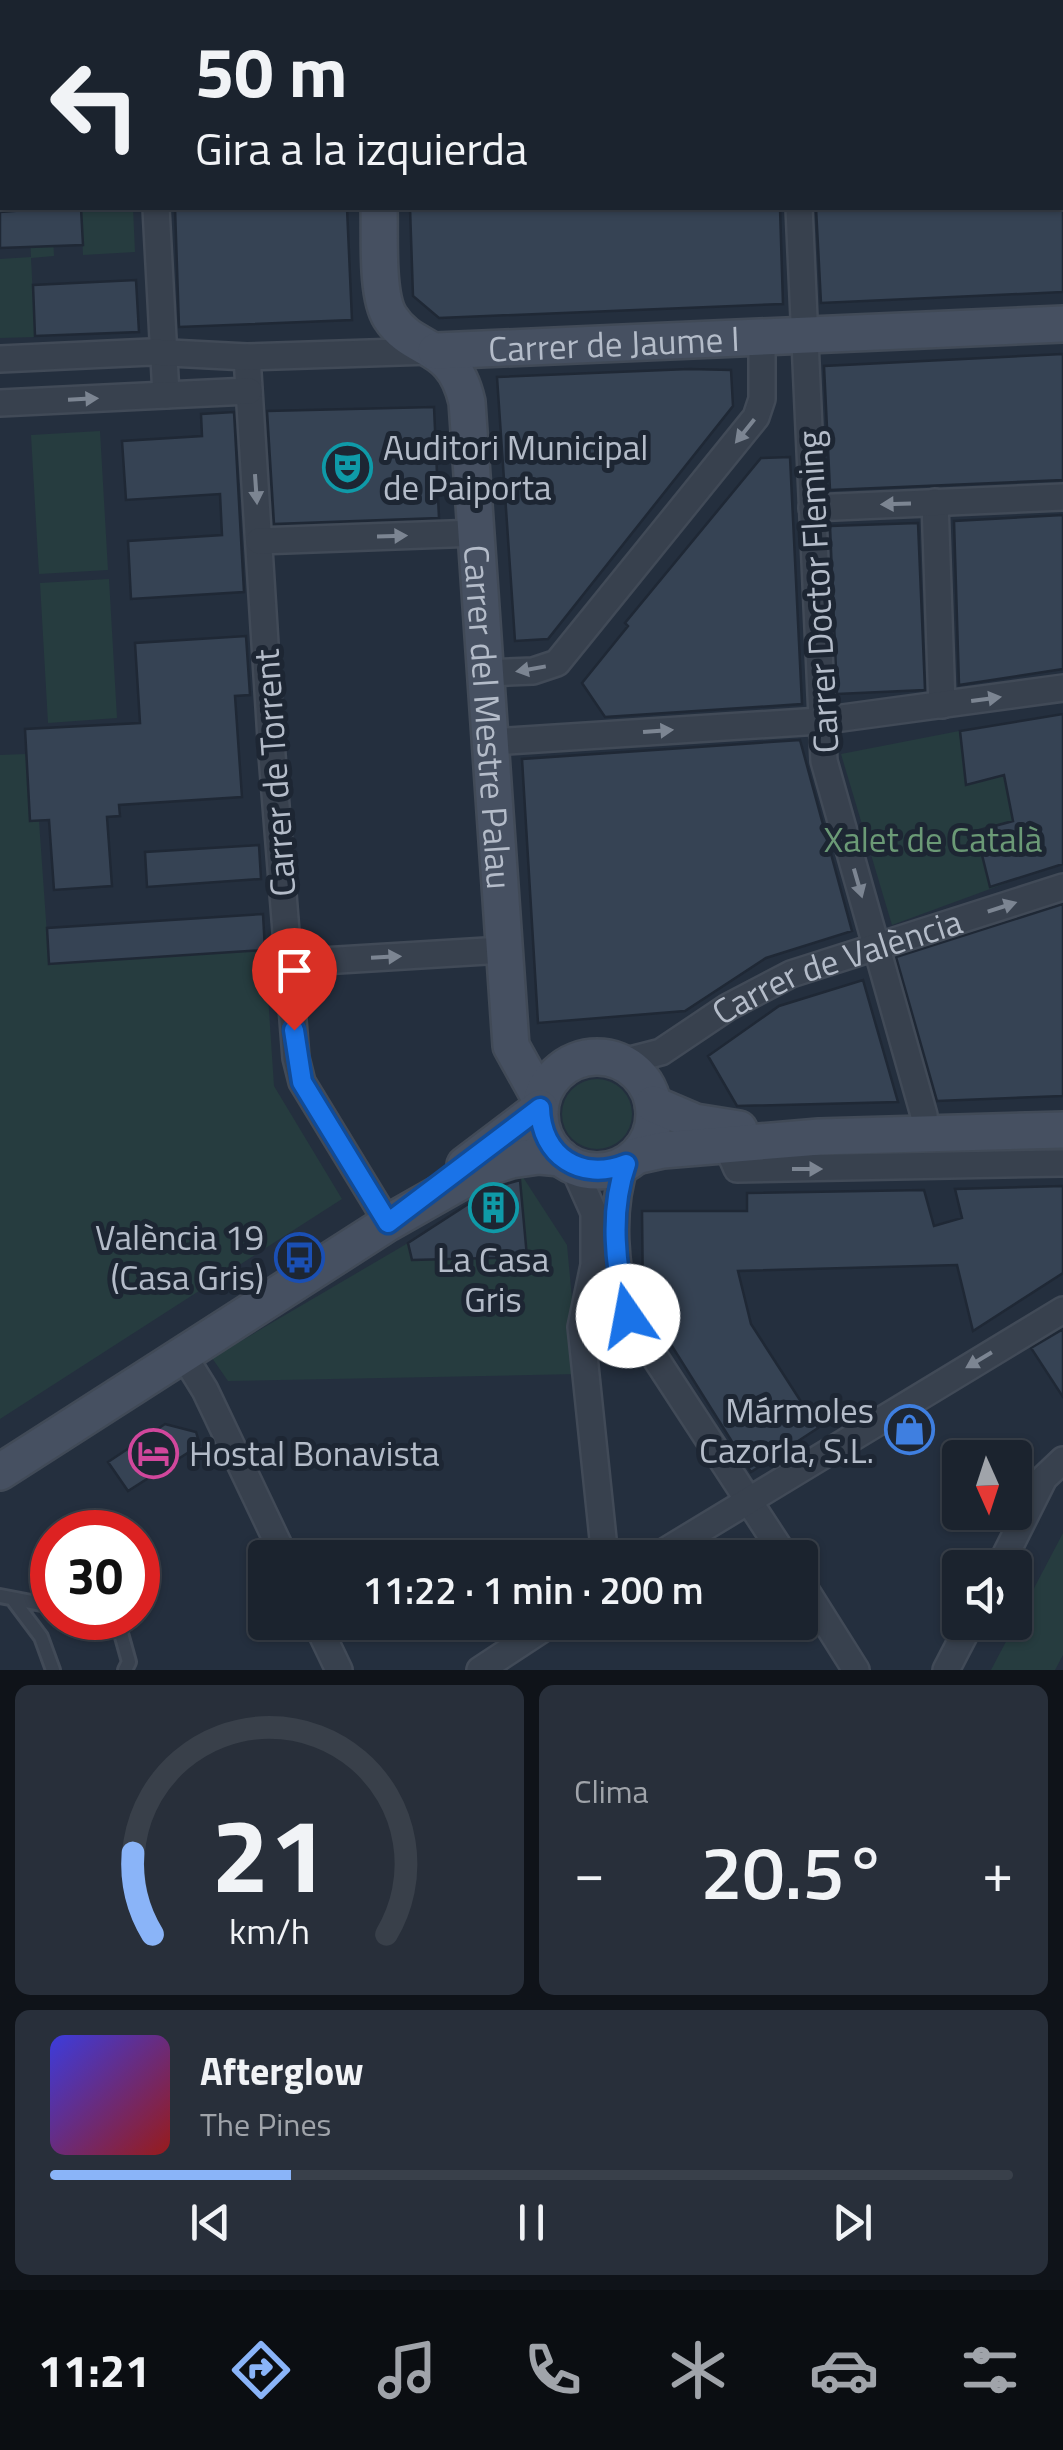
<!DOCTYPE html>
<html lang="es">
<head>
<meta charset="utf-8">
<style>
  body { margin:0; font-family:"Titillium Web",sans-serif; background:#282f3a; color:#f1f3f6; height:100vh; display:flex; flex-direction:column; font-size:38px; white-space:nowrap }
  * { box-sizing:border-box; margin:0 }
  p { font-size:32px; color:#a0a4aa }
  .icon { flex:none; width:55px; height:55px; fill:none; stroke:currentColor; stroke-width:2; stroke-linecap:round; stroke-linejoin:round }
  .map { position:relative; height:1670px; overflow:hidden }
  .panel { display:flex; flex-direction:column; gap:15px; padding:15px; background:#0f1319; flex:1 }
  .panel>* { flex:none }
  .banner { position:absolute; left:0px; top:0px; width:1065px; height:210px; box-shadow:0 2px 8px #0004,0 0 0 2px #39404a; background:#1b232e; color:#f1f3f6; overflow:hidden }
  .needle { width:65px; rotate:177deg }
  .buttons { position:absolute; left:942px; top:1440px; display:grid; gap:20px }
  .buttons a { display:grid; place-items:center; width:90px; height:90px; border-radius:10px; background:#1b232e; box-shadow:0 2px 8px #0004,0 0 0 2px #39404a; font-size:50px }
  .speed { position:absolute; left:30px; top:1510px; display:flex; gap:20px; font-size:50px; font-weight:700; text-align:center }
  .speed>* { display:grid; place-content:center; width:130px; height:130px; border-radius:50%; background:#1b232e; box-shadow:0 2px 8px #0004,0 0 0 2px #39404a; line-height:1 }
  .speed .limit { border:15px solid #d22; background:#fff; color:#111 }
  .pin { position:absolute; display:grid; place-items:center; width:85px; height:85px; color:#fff; margin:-102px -42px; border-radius:50% 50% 50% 0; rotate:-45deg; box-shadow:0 0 10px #0007 }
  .pin .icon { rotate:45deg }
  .me { position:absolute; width:110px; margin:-55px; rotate:348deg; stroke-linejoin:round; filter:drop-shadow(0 0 8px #0008) }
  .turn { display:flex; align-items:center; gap:35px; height:210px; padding:0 30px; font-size:45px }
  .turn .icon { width:130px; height:130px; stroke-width:2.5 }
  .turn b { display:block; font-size:70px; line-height:85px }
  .big { font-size:75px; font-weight:600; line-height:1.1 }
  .panel .tile { flex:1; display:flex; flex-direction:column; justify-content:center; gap:15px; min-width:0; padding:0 35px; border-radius:15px; background:#282f3a }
  .panel .dial { align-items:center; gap:0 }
  .dial svg { height:260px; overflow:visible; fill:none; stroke:#39404a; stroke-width:7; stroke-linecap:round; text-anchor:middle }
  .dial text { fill:#f1f3f6; stroke:none }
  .song { display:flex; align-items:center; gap:30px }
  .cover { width:120px; height:120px; border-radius:15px; background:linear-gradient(135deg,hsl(240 70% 55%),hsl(0 70% 35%)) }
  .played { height:10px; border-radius:5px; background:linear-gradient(90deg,#8ab4f8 25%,#39404a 25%) }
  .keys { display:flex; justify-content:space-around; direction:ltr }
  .heat { display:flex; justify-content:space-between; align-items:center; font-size:55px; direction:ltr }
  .panel .tiles { flex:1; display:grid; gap:15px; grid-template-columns:1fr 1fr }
  .tile:last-child { grid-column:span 2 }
  .trip { position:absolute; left:248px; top:1540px; width:570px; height:100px; border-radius:10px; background:#1b232e; box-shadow:0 2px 8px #0004,0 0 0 2px #39404a; font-weight:600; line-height:100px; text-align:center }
  .tab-bar { display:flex; height:160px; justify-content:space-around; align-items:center; background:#0b0e12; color:#a0a4aa }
  .tab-bar .icon { width:70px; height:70px }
  .tab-bar .current { color:#8ab4f8 }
  .tab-bar b { font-size:45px; color:#f1f3f6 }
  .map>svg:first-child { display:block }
  .green { fill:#263c3f }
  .building { fill:#364354; stroke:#1f2835; stroke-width:2.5 }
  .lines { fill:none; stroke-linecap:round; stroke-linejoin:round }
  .lane-casing { stroke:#414a57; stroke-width:18 }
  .street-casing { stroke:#414a57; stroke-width:30 }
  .secondary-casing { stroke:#414a57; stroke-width:40 }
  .lane { stroke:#38414e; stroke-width:12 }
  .street { stroke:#38414e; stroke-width:25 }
  .secondary { stroke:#465061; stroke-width:35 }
  .oneway { fill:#7c8592 }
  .route-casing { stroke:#114b97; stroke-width:25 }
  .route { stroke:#1a73e8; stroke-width:18 }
  .labels { text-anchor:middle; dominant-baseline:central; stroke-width:10; stroke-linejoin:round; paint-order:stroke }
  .street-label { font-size:35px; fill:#b4bcc9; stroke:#1d2633 }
  .poi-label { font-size:35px; fill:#b4bcc9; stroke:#1d2633; text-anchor:start }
  .park-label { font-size:35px; fill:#6b9a76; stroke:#1d2633 }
</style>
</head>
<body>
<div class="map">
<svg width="1063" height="1670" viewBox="0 0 1063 1670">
  <rect width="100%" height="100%" fill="#242f3e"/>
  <path class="green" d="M29,208H52L54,256L31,258L35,337L0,338V259L31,257Z
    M81,208H133L135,252L83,255Z
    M100,431L108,570L39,574L31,435Z
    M109,579L117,718L48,723L40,583Z
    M959,731L966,784L1004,775L1028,875L892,925L841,754Z
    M26,754L30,820L39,821L49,963L265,950L274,1086L342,1199L0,1419V755Z
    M562 1114a35 35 0 1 1 70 0a35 35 0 1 1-70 0Z
    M519,1171L567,1245L579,1374L228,1381L212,1358L408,1243L412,1260L526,1257Z
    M1063,1533V1655L1055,1670H991Z"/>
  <path class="building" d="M52,208H81L83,245L0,248V212Z
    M175,208H347L352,320L179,327Z
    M410,208H780L783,304L439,318L413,296Z
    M816,208H1063V292L821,303Z
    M136,280L139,332L35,336L33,285Z
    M1063,354V480L830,490L824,366Z
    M689,369L731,370L733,406L548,639L515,641L497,377Z
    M434,407L439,518L274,524L267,411Z
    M234,412L244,592L131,599L128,541L222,535L220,494L126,500L122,441L202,436L201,414Z
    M790,457L802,704L605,717L582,683L628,626L625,623L761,458Z
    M1063,515V669L959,685L954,521Z
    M918,523L925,690L837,694L830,526Z
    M246,636L250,695L235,696L242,797L119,805L120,816L107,817L112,886L54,890L49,820L30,821L25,729L140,723L135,643Z
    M1063,714V864L990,887L976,831L1013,821L1004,775L966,785L960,731Z
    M800,740L852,931L766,958L685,1011L538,1023L522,759Z
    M259,845L261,879L147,887L145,852Z
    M1063,904V1096L937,1101L896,957Z
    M263,914L265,950L49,964L47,928Z
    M863,980L898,1102L737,1106L708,1056L779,1006Z
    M520,1180L527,1257L412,1260L408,1243L493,1188Z
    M1063,1186V1273L973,1331L957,1265L738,1271L751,1324L818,1428L751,1472L643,1300L642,1211H747V1193L924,1190L934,1226L962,1218L955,1189Z
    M1063,1329V1397L1031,1348Z
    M165,1424L196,1432L200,1445L128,1491L108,1462Z"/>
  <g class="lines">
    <defs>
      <path id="lane" d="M0,1596L52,1606
        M14,1601L41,1637L53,1670
        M99,1618L119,1626L129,1662L125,1670"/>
      <g id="street">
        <path d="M23,0V2"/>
        <path d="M146,0V2"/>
        <path d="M793,2L851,0"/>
        <path d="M0,169L2,168"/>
        <path d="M1062,173H1063"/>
        <path d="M156,208L166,395"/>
        <path d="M799,208L824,761L924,1115L925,1134"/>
        <path d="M247,357L272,755L296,1058L302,1082L388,1223"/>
        <path d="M0,359L151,352L247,357L431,351"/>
        <path d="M0,403L249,391"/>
        <path d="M935,502L942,705"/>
        <path d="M812,508L1063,497"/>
        <path d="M259,541L477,533"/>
        <path d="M485,673L533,671L557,663L756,417L762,399V339"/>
        <path d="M491,742L820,721L1063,688"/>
        <path d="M289,963L503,950"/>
        <path id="s1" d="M622,1062L661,1052L728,1007L791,974L1063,887"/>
        <path d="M726,1144L737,1169L1063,1163"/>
        <path d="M626,1163C609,1211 615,1269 628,1316L786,1558"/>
        <path d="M573,1166L594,1213V1265L581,1327L605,1558"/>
        <path d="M184,1356L205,1390L285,1558"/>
        <path d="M654,1558L1063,1310"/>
        <path d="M999,1568L1044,1478L1063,1460"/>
        <path d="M800,1581L856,1670"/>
        <path d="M316,1622L339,1670"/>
        <path d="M480,1670L553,1622"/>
        <path d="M946,1670L971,1622"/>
      </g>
      <g id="secondary">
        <path d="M369,0V2"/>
        <path id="s2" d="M379,208C380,235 376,295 390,317C414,355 453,340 467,402L511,1046L541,1100"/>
        <path id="s3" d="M436,351L1063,324"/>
        <circle cx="597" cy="1114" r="57"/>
        <path d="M653,1104L695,1122L739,1129"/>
        <path d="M636,1156L663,1150L819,1137L1063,1130"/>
        <path d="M465,1165L540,1108"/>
        <path d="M0,1472L388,1223L483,1169L511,1160L539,1156L561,1158"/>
      </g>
    </defs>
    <use href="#lane" class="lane-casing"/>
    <use href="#street" class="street-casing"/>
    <use href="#secondary" class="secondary-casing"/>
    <use href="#lane" class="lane"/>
    <use href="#street" class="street"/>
    <use href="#secondary" class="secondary"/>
  </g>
  <defs><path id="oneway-solid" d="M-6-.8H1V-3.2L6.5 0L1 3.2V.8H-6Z" transform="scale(2.5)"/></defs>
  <g class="oneway">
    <use href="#oneway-solid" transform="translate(83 399) rotate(-3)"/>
    <use href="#oneway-solid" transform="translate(745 431) rotate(129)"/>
    <use href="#oneway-solid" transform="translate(256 489) rotate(86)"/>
    <use href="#oneway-solid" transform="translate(896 504) rotate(178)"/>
    <use href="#oneway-solid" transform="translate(392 536) rotate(-2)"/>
    <use href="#oneway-solid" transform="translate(531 669) rotate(170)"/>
    <use href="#oneway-solid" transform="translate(986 699) rotate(-8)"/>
    <use href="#oneway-solid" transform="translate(658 731) rotate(-4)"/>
    <use href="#oneway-solid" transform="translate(858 883) rotate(74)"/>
    <use href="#oneway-solid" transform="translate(1002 907) rotate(-18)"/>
    <use href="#oneway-solid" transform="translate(386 957) rotate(-3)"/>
    <use href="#oneway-solid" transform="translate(807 1169)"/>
    <use href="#oneway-solid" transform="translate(979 1360) rotate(149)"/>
  </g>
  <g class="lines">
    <defs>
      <path id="route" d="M294,1030L302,1082L388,1223L540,1108C541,1156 581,1182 626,1164C609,1211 615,1269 628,1316"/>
    </defs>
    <use href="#route" class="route-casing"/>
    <use href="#route" class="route"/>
  </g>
  <defs>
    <symbol id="theatre-ring" viewBox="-11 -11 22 22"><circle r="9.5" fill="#1d2633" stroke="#0f9aa8" stroke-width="1.5"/><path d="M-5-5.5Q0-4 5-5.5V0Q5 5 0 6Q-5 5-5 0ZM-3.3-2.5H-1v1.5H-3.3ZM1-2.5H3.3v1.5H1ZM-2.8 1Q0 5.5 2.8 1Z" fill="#0f9aa8"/></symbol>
    <symbol id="building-ring" viewBox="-11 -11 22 22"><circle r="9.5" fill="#1d2633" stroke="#0f9aa8" stroke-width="1.5"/><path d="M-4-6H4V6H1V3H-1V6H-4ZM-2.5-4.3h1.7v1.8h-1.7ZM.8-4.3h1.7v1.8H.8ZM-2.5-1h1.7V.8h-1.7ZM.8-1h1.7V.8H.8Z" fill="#0f9aa8"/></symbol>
    <symbol id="bus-ring" viewBox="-11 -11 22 22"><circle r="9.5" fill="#1d2633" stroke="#1a4fb4" stroke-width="1.5"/><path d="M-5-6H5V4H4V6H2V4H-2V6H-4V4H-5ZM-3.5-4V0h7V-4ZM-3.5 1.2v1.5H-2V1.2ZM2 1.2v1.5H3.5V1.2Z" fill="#1a4fb4"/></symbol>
    <symbol id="shop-ring" viewBox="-11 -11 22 22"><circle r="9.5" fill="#1d2633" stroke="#3f7fe0" stroke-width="1.5"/><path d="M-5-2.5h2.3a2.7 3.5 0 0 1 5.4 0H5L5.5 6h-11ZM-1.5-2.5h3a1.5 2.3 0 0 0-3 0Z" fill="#3f7fe0"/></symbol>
    <symbol id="hotel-ring" viewBox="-11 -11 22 22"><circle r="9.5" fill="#1d2633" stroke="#d1479c" stroke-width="1.5"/><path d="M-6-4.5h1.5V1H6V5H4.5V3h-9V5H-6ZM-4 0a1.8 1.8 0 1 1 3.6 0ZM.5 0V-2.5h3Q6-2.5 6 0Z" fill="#d1479c"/></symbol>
  </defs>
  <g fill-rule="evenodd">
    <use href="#theatre-ring" x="320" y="440" width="55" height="55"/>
    <use href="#building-ring" x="466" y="1180" width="55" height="55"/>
    <use href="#bus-ring" x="272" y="1230" width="55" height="55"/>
    <use href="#shop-ring" x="882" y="1402" width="55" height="55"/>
    <use href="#hotel-ring" x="126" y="1426" width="55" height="55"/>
  </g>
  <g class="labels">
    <g class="street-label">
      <text stroke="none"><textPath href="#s3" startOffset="178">Carrer de Jaume I</textPath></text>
      <text transform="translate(817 592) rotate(-93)">Carrer Doctor Fleming</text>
      <text stroke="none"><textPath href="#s2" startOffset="545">Carrer del Mestre Palau</textPath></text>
      <text transform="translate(274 773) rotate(-94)">Carrer de Torrent</text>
      <text stroke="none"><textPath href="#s1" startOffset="238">Carrer de València</textPath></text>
    </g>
    <g class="poi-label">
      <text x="383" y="447">Auditori Municipal<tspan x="383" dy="40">de Paiporta</tspan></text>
      <text x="264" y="1237" text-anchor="end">València 19<tspan x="264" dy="40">(Casa Gris)</tspan></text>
      <text x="493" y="1259" text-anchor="middle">La Casa<tspan x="493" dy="40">Gris</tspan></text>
      <text x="874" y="1410" text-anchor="end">Mármoles<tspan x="874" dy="40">Cazorla, S.L.</tspan></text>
      <text x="189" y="1453">Hostal Bonavista</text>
    </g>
    <g class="park-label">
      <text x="933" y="839">Xalet de Català</text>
    </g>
  </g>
</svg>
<div class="buttons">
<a><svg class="needle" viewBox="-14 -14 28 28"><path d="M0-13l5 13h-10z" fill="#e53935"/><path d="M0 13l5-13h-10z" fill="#a0a4aa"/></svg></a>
<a><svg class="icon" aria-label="sound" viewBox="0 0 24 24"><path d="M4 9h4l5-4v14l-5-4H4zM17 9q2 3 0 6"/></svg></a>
</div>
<div class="speed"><div class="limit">30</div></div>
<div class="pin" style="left:294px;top:1030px;background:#d93025"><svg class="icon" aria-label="arrive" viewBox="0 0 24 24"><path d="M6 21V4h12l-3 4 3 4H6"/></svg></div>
<svg class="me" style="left:628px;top:1316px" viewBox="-20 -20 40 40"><circle r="19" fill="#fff"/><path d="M0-13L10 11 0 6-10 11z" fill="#1a73e8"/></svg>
<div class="trip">11:22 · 1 min · 200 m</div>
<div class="banner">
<div class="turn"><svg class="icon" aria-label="left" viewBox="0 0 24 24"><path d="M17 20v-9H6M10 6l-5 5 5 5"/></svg><div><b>50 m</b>Gira a la izquierda</div></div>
</div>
</div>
<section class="panel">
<div class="tiles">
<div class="tile dial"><svg viewBox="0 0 100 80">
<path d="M14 69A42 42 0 1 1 86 69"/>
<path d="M14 69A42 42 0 0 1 8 44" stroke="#8ab4f8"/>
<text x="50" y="56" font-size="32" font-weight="700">21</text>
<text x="50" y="72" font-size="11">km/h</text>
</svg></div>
<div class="tile"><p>Clima</p>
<div class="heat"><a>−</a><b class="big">20.5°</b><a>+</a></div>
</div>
<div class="tile">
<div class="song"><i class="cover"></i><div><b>Afterglow</b><p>The Pines</p></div></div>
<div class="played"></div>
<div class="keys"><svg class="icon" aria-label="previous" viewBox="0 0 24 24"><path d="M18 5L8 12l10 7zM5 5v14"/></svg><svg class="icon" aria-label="pause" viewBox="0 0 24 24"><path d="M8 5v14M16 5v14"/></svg><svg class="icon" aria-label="next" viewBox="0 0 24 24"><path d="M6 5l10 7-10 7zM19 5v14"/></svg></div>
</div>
</div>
</section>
<nav class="tab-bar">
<b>11:21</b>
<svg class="icon current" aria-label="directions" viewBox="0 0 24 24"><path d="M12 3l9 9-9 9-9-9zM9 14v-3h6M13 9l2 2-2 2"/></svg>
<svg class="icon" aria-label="music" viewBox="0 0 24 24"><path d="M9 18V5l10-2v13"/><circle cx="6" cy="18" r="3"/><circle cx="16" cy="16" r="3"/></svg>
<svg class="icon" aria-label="phone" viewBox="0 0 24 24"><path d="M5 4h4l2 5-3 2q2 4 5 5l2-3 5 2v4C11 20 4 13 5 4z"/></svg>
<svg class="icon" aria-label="climate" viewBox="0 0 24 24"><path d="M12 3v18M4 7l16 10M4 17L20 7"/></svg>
<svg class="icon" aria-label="car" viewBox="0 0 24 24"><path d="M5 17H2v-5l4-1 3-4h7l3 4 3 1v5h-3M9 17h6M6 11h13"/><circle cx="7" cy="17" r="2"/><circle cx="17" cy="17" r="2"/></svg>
<svg class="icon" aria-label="filters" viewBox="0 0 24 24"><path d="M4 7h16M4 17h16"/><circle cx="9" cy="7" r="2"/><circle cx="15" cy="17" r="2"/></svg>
</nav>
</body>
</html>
